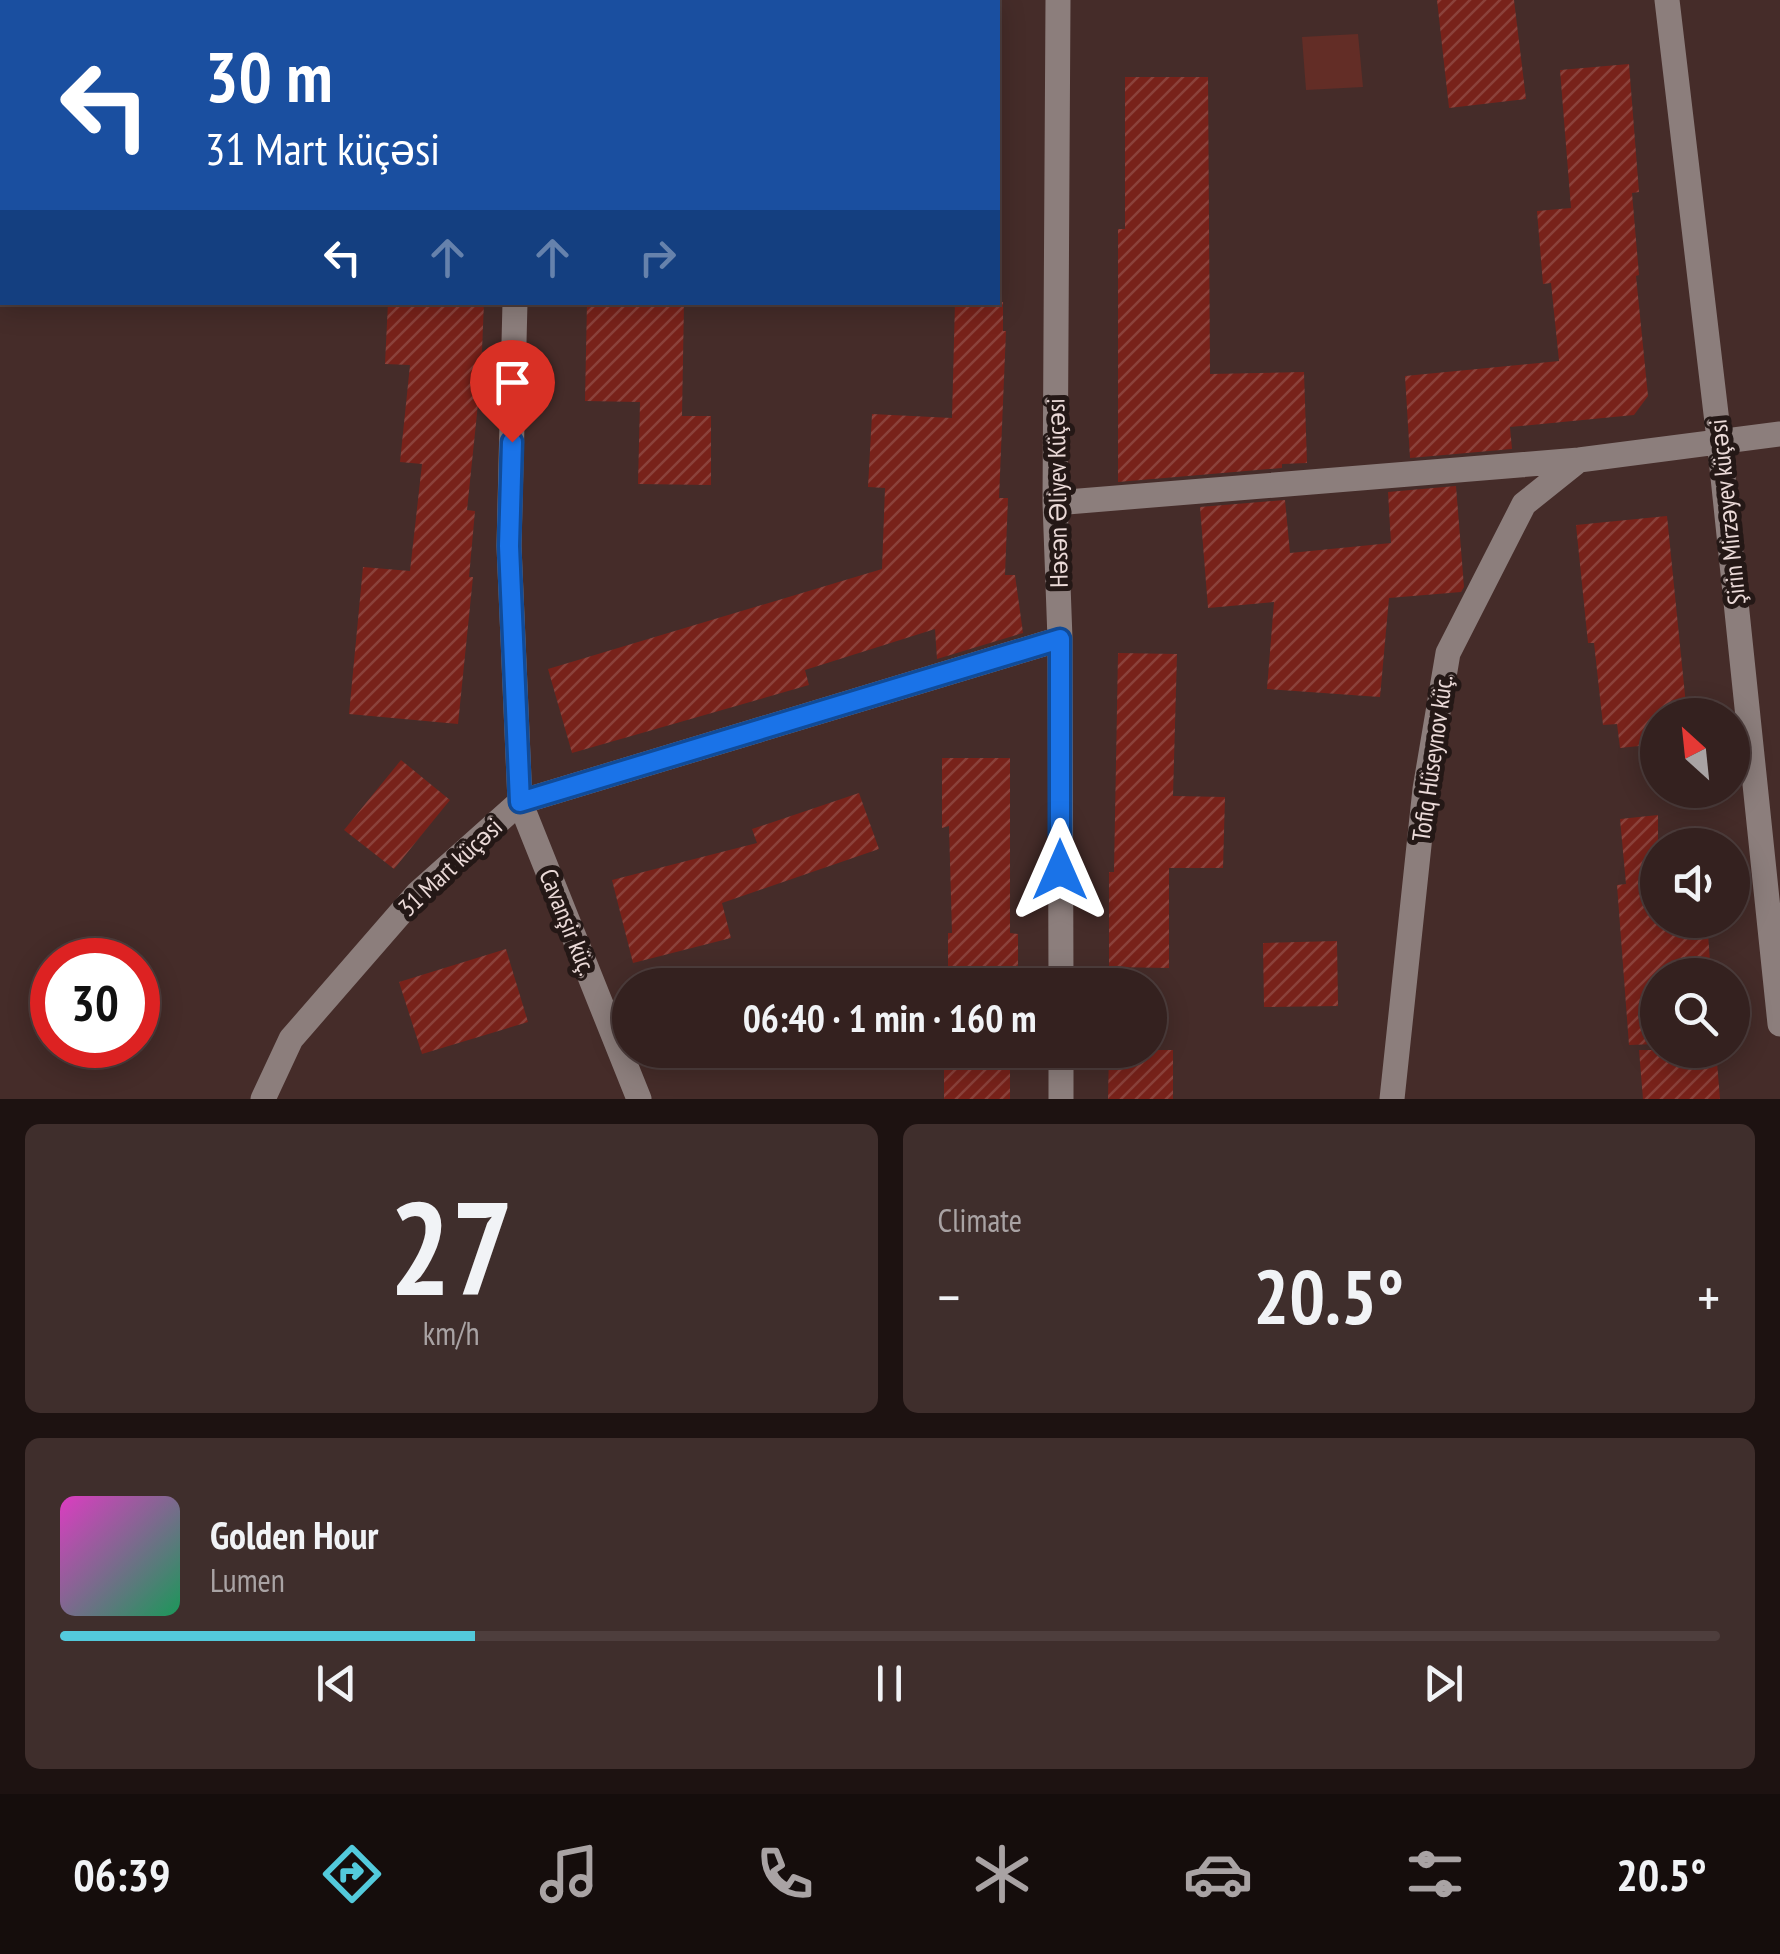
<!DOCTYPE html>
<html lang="en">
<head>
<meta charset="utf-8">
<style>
  body { margin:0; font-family:"PT Sans Narrow",sans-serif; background:#3f2e2c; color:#f1f3f6; height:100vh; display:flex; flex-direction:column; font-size:38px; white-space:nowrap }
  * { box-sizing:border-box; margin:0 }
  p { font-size:32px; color:#a9a3a4 }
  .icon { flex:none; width:55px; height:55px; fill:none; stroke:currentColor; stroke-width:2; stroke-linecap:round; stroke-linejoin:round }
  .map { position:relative; height:1099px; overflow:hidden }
  .sheet { display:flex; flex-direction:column; gap:25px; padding:25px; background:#1d1211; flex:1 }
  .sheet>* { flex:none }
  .guide { position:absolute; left:0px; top:0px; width:1000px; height:305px; box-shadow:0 5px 25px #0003,0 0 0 2px #4e3e3d; background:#1a4fa0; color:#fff; overflow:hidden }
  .needle { width:65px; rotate:333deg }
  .buttons { position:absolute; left:1640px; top:698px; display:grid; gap:20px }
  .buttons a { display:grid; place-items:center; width:110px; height:110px; border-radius:50%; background:#34211f; box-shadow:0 5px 25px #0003,0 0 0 2px #4e3e3d; font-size:50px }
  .speed { position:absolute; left:30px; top:938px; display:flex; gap:20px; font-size:50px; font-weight:700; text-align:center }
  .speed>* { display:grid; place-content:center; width:130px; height:130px; border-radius:50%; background:#34211f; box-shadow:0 5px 25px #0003,0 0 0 2px #4e3e3d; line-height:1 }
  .speed .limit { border:15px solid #d22; background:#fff; color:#111 }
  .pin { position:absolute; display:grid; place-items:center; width:85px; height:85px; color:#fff; margin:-102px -42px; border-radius:50% 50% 50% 0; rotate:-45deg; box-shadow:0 0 10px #0007 }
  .pin .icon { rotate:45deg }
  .me { position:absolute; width:110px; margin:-55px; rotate:0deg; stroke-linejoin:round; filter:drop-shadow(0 0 8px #0008) }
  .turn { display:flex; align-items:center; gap:35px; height:210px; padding:0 40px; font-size:45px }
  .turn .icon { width:130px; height:130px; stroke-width:2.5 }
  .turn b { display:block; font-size:70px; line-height:85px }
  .lanes { display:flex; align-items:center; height:95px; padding:0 40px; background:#0003; justify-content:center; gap:50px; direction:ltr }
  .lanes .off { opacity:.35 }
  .big { font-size:75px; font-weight:800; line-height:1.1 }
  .sheet .tile { flex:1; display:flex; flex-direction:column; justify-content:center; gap:15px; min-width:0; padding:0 35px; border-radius:15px; background:#3f2e2c }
  .sheet .dial { align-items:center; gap:0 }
  .dial b { font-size:130px; line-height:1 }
  .song { display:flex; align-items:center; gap:30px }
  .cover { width:120px; height:120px; border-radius:15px; background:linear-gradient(135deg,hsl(310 70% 55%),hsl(150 70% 35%)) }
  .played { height:10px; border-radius:5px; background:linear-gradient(90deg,#53cadc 25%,#4e3e3d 25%) }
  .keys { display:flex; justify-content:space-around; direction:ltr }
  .heat { display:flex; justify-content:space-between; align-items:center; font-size:55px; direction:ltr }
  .sheet .tiles { flex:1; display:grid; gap:25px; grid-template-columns:1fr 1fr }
  .tile:last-child { grid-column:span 2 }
  .trip { position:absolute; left:612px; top:968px; width:555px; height:100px; border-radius:50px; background:#34211f; box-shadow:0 5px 25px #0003,0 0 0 2px #4e3e3d; font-weight:800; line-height:100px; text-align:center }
  .dock { display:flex; height:160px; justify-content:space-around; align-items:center; background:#150d0c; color:#a9a3a4 }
  .dock .icon { width:70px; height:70px }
  .dock .active { color:#53cadc }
  .dock b { font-size:45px; color:#f1f3f6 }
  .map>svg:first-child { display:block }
  .green { fill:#632d26 }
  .building { fill:url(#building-hatch) }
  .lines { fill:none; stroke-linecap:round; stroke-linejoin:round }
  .minor { stroke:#8c7e7c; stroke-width:25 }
  .route-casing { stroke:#114b97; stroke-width:25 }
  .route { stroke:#1a73e8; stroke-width:18 }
  .labels { text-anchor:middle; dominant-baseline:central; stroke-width:10; stroke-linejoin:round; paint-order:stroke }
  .street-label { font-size:25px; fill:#ebdad8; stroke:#241816 }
</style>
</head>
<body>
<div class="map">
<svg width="1780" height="1099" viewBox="0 0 1780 1099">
  <defs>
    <pattern id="building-hatch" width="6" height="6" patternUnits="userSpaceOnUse" patternTransform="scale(2.5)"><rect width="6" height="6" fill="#78221a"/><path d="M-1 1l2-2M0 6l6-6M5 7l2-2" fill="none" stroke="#8b423b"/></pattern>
  </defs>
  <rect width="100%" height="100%" fill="#452c29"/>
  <path class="green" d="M1358,34L1363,87L1306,90L1302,37Z"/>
  <path class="building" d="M1437,0H1514L1526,99L1449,108Z
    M1629,64L1639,192L1632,193L1639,275L1636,276L1648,396L1634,415L1510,427L1512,449L1410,458L1405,376L1559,361L1551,283L1543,284L1537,211L1571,208L1560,70Z
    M1125,77H1208L1210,374L1304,372L1307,463L1282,464V468L1118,482V229H1125Z
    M388,302H484L481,375L467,510L475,511L469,577H473L458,724L349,714L363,567L410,571L422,464L400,462L410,365L385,364Z
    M587,302H684L682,416H711V485L638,484L640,402L585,401Z
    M955,302H1003V331H1006L999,498H1008L1005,575H1015L1023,633L937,659L935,629L805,670L809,685L572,753L548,669L882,569L885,488L868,487L872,414L952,418Z
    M1456,486L1464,587L1461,592L1389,598L1380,697L1267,689L1274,602L1208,608L1200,507L1285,500L1290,553L1391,543L1388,492Z
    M1667,516L1687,715H1658V744L1620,748L1617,724L1603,725L1594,643H1588L1576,525Z
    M1118,653L1177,654L1173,796L1225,797L1223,868H1169V968L1109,967V872H1114Z
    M942,758H1010V933L1018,934V985H948V933H952L949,826L942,828Z
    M401,760L450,800L394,869L344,830Z
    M859,793L879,849L722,903L731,938L633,963L612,880L757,843L752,829Z
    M1658,815V920H1707L1711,975H1658V1044L1629,1045L1617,885L1626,884L1620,819Z
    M1337,941L1338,1006L1264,1007L1263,943Z
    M506,949L528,1022L422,1054L399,982Z
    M944,1050H1010V1099H944Z
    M1109,1050H1173V1099H1108Z
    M1639,1050H1716L1720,1099H1643Z"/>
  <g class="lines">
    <path class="minor" d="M1058,0L1055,503L1060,639L1061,985
      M1667,0L1719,439L1780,1024
      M522,2V0
      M515,302L509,546L520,802L639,1099
      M1055,503L1579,460L1780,434
      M1061,1050V1099
      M263,1099L291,1039L418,893L520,802L1060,639
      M1392,1099L1425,789L1448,653L1524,504L1579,460"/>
  </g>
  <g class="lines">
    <defs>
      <path id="route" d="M512,442L509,546L520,802L1060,639V870"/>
    </defs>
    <use href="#route" class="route-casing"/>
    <use href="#route" class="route"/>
  </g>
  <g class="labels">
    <g class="street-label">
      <text transform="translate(1057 493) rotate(-91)">Həsən Əliyev Küçəsi</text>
      <text transform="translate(1727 512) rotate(-96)">Şirin Mirzəyev küçəsi</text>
      <text transform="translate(1432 758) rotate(-82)">Tofiq Hüseynov küç.</text>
      <text transform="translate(450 867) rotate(-43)">31 Mart küçəsi</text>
      <text transform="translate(568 922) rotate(68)">Cavanşir küç.</text>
    </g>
  </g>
</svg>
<div class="buttons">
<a><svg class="needle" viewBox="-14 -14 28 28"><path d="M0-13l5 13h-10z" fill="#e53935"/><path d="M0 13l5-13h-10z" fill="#a9a3a4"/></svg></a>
<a><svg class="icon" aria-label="sound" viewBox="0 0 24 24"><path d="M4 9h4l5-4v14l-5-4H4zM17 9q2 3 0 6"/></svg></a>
<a><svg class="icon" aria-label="search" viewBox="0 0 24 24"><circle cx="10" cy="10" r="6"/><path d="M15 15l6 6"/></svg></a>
</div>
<div class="speed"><div class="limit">30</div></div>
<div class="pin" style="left:512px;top:442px;background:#d93025"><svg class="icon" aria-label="arrive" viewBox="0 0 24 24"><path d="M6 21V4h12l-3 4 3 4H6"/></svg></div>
<svg class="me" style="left:1060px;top:870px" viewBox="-20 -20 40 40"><path d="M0-17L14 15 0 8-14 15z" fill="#1a73e8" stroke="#fff" stroke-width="4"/></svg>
<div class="trip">06:40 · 1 min · 160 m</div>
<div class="guide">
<div class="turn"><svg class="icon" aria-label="left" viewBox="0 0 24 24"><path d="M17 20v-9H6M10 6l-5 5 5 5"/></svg><div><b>30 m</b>31 Mart küçəsi</div></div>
<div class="lanes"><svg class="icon" aria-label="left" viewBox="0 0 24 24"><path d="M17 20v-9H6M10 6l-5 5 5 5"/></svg><svg class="icon off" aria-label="ahead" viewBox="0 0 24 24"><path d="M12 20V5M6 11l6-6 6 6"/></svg><svg class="icon off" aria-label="ahead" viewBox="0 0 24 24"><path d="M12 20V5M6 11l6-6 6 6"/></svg><svg class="icon off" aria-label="right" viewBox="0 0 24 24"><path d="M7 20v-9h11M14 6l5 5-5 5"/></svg></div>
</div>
</div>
<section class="sheet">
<div class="tiles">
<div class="tile dial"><b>27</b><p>km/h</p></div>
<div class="tile"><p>Climate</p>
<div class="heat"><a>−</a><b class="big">20.5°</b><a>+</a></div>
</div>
<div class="tile">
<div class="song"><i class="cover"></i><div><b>Golden Hour</b><p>Lumen</p></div></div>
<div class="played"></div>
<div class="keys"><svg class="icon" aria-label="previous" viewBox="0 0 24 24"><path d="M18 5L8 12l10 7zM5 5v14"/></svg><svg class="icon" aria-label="pause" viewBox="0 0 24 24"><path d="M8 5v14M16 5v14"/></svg><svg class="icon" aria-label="next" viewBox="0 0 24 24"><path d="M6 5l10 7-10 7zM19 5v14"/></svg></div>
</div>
</div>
</section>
<nav class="dock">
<b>06:39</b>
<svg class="icon active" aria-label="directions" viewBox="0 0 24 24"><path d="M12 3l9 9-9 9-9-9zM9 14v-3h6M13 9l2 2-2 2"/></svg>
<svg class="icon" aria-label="music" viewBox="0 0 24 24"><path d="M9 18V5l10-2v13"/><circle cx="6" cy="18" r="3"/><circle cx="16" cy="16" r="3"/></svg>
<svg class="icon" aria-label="phone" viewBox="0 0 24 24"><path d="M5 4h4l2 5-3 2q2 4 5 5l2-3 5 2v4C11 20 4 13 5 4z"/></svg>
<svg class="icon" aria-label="climate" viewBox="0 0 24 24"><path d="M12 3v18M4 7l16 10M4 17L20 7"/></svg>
<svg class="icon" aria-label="car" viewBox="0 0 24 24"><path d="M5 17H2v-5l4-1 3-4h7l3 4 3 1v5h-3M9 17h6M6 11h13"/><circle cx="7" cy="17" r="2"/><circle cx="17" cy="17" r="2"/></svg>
<svg class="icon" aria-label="filters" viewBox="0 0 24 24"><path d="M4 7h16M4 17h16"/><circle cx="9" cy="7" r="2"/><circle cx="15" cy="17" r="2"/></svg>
<b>20.5°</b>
</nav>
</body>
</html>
